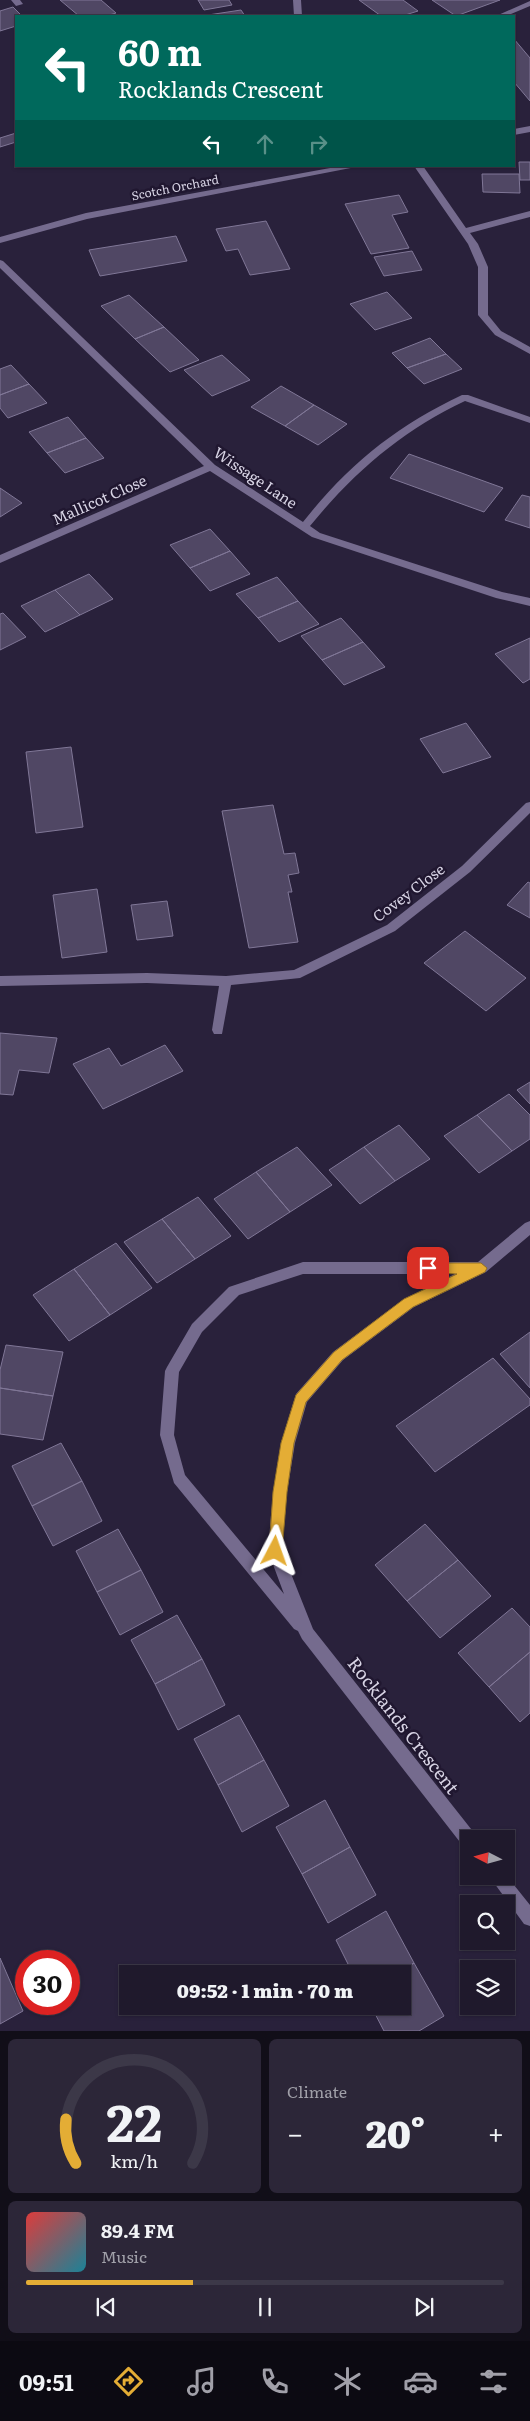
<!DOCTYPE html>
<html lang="en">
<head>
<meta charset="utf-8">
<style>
  body { margin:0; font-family:Literata,serif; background:#2c2638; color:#f1f3f6; height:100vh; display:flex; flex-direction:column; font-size:19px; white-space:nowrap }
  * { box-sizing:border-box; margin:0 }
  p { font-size:16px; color:#a1a0a9 }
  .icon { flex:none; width:28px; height:28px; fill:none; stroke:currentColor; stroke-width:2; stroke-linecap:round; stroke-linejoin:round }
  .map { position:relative; height:2031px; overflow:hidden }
  .drawer { display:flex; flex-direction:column; gap:8px; padding:8px; background:#110e18; flex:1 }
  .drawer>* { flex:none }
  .guide { position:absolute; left:15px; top:15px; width:500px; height:152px; border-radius:0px; box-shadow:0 1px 4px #0004,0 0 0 1px #3c3848; background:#00695c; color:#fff; overflow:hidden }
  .needle { width:32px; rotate:276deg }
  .tools { position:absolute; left:460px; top:1830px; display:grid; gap:10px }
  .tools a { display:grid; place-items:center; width:55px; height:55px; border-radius:0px; background:#1f192c; box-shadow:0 1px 4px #0004,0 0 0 1px #3c3848; font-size:25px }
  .speed { position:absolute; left:15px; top:1950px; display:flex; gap:10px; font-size:25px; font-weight:700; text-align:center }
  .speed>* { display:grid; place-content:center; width:65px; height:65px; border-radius:50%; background:#1f192c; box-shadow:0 1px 4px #0004,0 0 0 1px #3c3848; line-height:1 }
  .speed .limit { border:8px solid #d22; background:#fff; color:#111 }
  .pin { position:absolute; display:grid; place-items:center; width:42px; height:42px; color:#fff; margin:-21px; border-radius:10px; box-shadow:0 2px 8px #0006 }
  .me { position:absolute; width:55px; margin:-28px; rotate:4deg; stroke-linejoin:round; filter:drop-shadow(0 0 4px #0008) }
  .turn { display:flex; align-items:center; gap:18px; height:105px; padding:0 20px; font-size:22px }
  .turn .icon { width:65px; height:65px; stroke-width:2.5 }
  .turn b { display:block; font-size:35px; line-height:42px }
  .lanes { display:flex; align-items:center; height:48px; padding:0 20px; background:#0003; justify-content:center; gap:25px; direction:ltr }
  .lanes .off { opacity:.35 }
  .big { font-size:38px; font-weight:800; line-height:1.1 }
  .drawer .widget { flex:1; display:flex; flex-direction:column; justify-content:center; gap:8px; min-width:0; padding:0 18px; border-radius:8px; background:#2c2638 }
  .drawer .dial { align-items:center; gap:0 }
  .dial svg { height:130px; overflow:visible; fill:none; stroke:#3c3848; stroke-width:7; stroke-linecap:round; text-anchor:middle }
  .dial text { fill:#f1f3f6; stroke:none }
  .song { display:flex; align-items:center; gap:15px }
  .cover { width:60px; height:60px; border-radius:8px; background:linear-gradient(135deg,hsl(0 70% 55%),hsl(190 70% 35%)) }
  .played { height:5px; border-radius:2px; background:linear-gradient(90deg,#e4ad35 35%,#3c3848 35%) }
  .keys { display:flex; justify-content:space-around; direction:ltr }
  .heat { display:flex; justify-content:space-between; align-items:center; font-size:28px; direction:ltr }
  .drawer .tiles { flex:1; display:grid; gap:8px; grid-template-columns:1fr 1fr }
  .widget:last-child { grid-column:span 2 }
  .trip { position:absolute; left:119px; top:1965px; width:292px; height:50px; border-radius:0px; background:#1f192c; box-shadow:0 1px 4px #0004,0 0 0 1px #3c3848; font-weight:800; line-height:50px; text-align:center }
  .dock { display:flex; height:80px; justify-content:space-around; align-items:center; background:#0c0a12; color:#a1a0a9 }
  .dock .icon { width:35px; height:35px }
  .dock .selected { color:#e4ad35 }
  .dock b { font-size:22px; color:#f1f3f6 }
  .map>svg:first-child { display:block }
  .building { fill:#504764; stroke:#807797 }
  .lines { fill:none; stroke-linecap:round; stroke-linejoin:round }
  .minor { fill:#756b8e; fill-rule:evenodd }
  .route { fill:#e4ad35; stroke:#947022 }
  .labels { text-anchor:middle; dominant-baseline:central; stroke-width:5; stroke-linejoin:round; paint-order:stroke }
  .far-street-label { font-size:12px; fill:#d7d3e4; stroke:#201730 }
  .street-label { font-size:15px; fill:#d7d3e4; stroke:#201730 }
  .near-street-label { font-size:18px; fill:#d7d3e4; stroke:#201730 }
</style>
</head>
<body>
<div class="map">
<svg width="530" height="2031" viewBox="0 0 530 2031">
  <rect width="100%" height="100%" fill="#29213b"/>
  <path class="building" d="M60,0H101L116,13L106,16H79Z
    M198,0H229L232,5L204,10Z
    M359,0H403L418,11L402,16H381Z
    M432,0H500L456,16Z
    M13,7L22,16H16V26L0,31V11Z
    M241,10L245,16L208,15Z
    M514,39L530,58V101L514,82Z
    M16,133V142L0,147V138Z
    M519,162H530V180H520Z
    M482,174H519L520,193L483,192Z
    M399,195L408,212L392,215L409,248L371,254L345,204Z
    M266,221L290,269L250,275L238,249L226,251L216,229Z
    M176,236L187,261L100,276L89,250Z
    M412,251L422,270L384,276L374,257Z
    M387,292L412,318L375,330L350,304Z
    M129,295L164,327L135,339L101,306Z
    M164,327L199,360L170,372L135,339Z
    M430,338L446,354L407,368L392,353Z
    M446,354L462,369L424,384L407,368Z
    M222,355L250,380L212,396L184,370Z
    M11,365L29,384L0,395V369Z
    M29,384L47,403L8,418L0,408V395Z
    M281,386L314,405L285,426L251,407Z
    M314,405L347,424L318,445L285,426Z
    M68,417L86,438L47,453L29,432Z
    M86,438L104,458L65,473L47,453Z
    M409,454L503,488L484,512L390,478Z
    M0,488L22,503L0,517Z
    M522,495L530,497V528L505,520Z
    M210,529L230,551L190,568L170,545Z
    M230,551L250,574L210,591L190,568Z
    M89,574L113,599L80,615L55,590Z
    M277,577L298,601L258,618L236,594Z
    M55,590L80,615L45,632L21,606Z
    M298,601L319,624L279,642L258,618Z
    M3,613L26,637L0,650V614Z
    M341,618L363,642L322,660L301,636Z
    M530,638V679L523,683L495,654Z
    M363,642L385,667L344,685L322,660Z
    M466,723L491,757L443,773L420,739Z
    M71,747L83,827L36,833L26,752Z
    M273,805L284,854L295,853L299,873L288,875L292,892H288L298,942L249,948L222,811Z
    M528,882L530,883V918L507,905Z
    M97,889L107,952L62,958L53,895Z
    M167,901L173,936L137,940L131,905Z
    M465,931L526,978L486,1011L424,963Z
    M0,1033L57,1038L49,1073L19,1070L13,1095L0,1094Z
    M165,1045L183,1071L103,1109L73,1064L109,1048L121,1066Z
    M530,1082V1104L517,1090Z
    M509,1094L530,1115V1139L512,1151L477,1115Z
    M477,1115L512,1151L479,1173L444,1136Z
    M399,1125L430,1159L395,1181L364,1147Z
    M297,1147L332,1185L290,1212L256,1172Z
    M364,1147L395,1181L360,1204L329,1170Z
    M256,1172L290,1212L248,1239L214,1199Z
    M198,1197L231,1236L195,1259L162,1219Z
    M162,1219L195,1259L157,1283L124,1242Z
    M116,1243L152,1288L110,1315L74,1269Z
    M74,1269L110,1315L69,1341L33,1295Z
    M530,1332V1388L500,1354Z
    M6,1345L63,1352L53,1396L0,1388V1370Z
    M493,1358L530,1399V1405L435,1472L396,1426Z
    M0,1388L53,1396L43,1440L0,1434Z
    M61,1443L82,1481L32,1506L12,1466Z
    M82,1481L102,1521L53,1546L32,1506Z
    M425,1524L458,1560L407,1601L375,1565Z
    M118,1529L141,1570L97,1592L76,1551Z
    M458,1560L491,1596L440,1638L407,1601Z
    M141,1570L163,1612L120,1635L97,1592Z
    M512,1608L530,1627V1652L489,1687L458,1653Z
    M177,1615L202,1659L155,1684L131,1640Z
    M530,1652V1713L520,1722L489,1687Z
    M202,1659L225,1705L178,1730L155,1684Z
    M239,1715L264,1760L218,1785L194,1739Z
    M264,1760L289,1806L242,1832L218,1785Z
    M325,1800L350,1847L302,1874L276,1827Z
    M350,1847L376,1895L328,1923L302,1874Z
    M386,1911L414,1963L396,1974H353L336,1940Z
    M0,1958L23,2011L0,2024Z
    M414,1963L444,2016L419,2031H384L371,2006H402V1974H396Z"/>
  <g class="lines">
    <path class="minor" d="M11,0H20L23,4L16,6Z
      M293,0H301L302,16H294Z
      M530,1V6L506,16H496Z
      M530,126V132L514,135V129Z
      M341,166H361L87,219L0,243V237L86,213Z
      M414,166H423L466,228L530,211V217L470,233L478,244L488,267V315L501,331L530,347V354L495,335L478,315V267L468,244Z
      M0,260L3,261L215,465L303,522C348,465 396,426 462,395H468L530,417V423L465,401C403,430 354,472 310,526L320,533L502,592L530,598V606L496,598L312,537L210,471L0,563V555L204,466L0,268Z
      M530,802V813L470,872L395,931L300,978L231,985L222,1034H214L212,1030L219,986L147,983L0,986V976L147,973L226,976L294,970L387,925L462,866L526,803Z
      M530,1221V1235L486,1272L414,1307L343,1360L307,1402L295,1443L287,1492L282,1551L313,1629L475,1834L477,1839H469V1848L463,1846L302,1639L298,1631L294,1629L174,1483L160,1435L165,1371L167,1367L192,1324L229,1287L303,1262H478L525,1223ZM303,1274H455L404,1299L333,1352L296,1394L281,1443L273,1492L268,1551L284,1594L185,1475L174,1435L179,1372L202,1332L239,1295Z
      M506,1875L530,1905V1926L524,1924L489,1876Z"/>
  </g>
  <path class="route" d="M428,1263H481L487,1268L485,1272L413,1307L342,1360L306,1402L294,1443L287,1492L282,1551L280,1556L275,1557L270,1556L269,1551L273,1492L281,1443L296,1395L334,1352L404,1299L457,1274L424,1272L422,1268Z"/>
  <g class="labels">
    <g class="far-street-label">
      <text transform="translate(175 187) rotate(-11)">Scotch Orchard</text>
    </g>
    <g class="street-label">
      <text transform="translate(256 477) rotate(34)">Wissage Lane</text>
      <text transform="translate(99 499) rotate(-24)">Mallicot Close</text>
      <text transform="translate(408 892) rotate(-37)">Covey Close</text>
    </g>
    <g class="near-street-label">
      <text transform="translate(404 1725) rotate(52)">Rocklands Crescent</text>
    </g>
  </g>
</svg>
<div class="tools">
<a><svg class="needle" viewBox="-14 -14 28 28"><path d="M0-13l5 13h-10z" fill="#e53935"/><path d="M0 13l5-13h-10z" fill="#a1a0a9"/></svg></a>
<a><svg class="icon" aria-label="search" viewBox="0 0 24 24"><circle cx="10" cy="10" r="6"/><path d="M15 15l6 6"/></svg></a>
<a><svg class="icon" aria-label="layers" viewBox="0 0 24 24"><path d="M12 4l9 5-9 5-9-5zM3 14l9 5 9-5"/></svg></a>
</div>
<div class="speed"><div class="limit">30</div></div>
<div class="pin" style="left:428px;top:1268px;background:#d93025"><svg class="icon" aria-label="arrive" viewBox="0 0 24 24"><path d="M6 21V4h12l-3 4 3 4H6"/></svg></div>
<svg class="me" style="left:275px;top:1551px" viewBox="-20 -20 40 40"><path d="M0-17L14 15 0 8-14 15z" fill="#e4ad35" stroke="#fff" stroke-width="4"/></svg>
<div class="trip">09:52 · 1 min · 70 m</div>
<div class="guide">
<div class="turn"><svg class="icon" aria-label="left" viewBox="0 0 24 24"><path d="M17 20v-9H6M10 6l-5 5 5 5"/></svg><div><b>60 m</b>Rocklands Crescent</div></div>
<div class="lanes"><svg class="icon" aria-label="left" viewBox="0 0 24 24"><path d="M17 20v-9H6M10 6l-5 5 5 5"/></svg><svg class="icon off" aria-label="ahead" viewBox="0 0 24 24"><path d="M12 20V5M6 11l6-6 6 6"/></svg><svg class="icon off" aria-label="right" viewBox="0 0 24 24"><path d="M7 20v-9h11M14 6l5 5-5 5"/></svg></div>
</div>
</div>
<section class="drawer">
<div class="tiles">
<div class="widget dial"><svg viewBox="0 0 100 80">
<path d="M14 69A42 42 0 1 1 86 69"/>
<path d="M14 69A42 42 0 0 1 8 42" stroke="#e4ad35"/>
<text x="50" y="56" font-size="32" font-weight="700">22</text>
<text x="50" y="72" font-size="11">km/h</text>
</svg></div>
<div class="widget"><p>Climate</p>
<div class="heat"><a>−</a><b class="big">20°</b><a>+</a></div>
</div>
<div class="widget">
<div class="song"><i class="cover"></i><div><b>89.4 FM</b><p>Music</p></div></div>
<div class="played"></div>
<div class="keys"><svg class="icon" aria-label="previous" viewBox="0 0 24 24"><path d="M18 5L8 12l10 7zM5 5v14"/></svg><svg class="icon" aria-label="pause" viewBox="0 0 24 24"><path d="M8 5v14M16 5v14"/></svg><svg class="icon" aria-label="next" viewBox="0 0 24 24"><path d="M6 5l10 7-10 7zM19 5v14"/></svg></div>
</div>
</div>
</section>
<nav class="dock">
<b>09:51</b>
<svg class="icon selected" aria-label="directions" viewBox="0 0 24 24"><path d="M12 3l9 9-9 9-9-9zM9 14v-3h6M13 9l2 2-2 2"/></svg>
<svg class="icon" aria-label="music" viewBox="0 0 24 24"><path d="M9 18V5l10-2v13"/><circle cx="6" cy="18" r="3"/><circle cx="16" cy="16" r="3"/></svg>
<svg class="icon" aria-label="phone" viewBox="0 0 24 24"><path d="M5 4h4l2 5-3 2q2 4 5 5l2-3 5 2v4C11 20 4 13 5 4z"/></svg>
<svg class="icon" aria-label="climate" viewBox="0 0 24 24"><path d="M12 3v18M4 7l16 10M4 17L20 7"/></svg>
<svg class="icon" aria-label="car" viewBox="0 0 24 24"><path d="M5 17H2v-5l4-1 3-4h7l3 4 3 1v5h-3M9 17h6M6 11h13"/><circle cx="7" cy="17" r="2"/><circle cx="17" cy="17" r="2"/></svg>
<svg class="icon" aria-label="filters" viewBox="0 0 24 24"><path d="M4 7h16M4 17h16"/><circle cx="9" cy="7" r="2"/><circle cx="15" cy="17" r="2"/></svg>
</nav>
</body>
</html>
